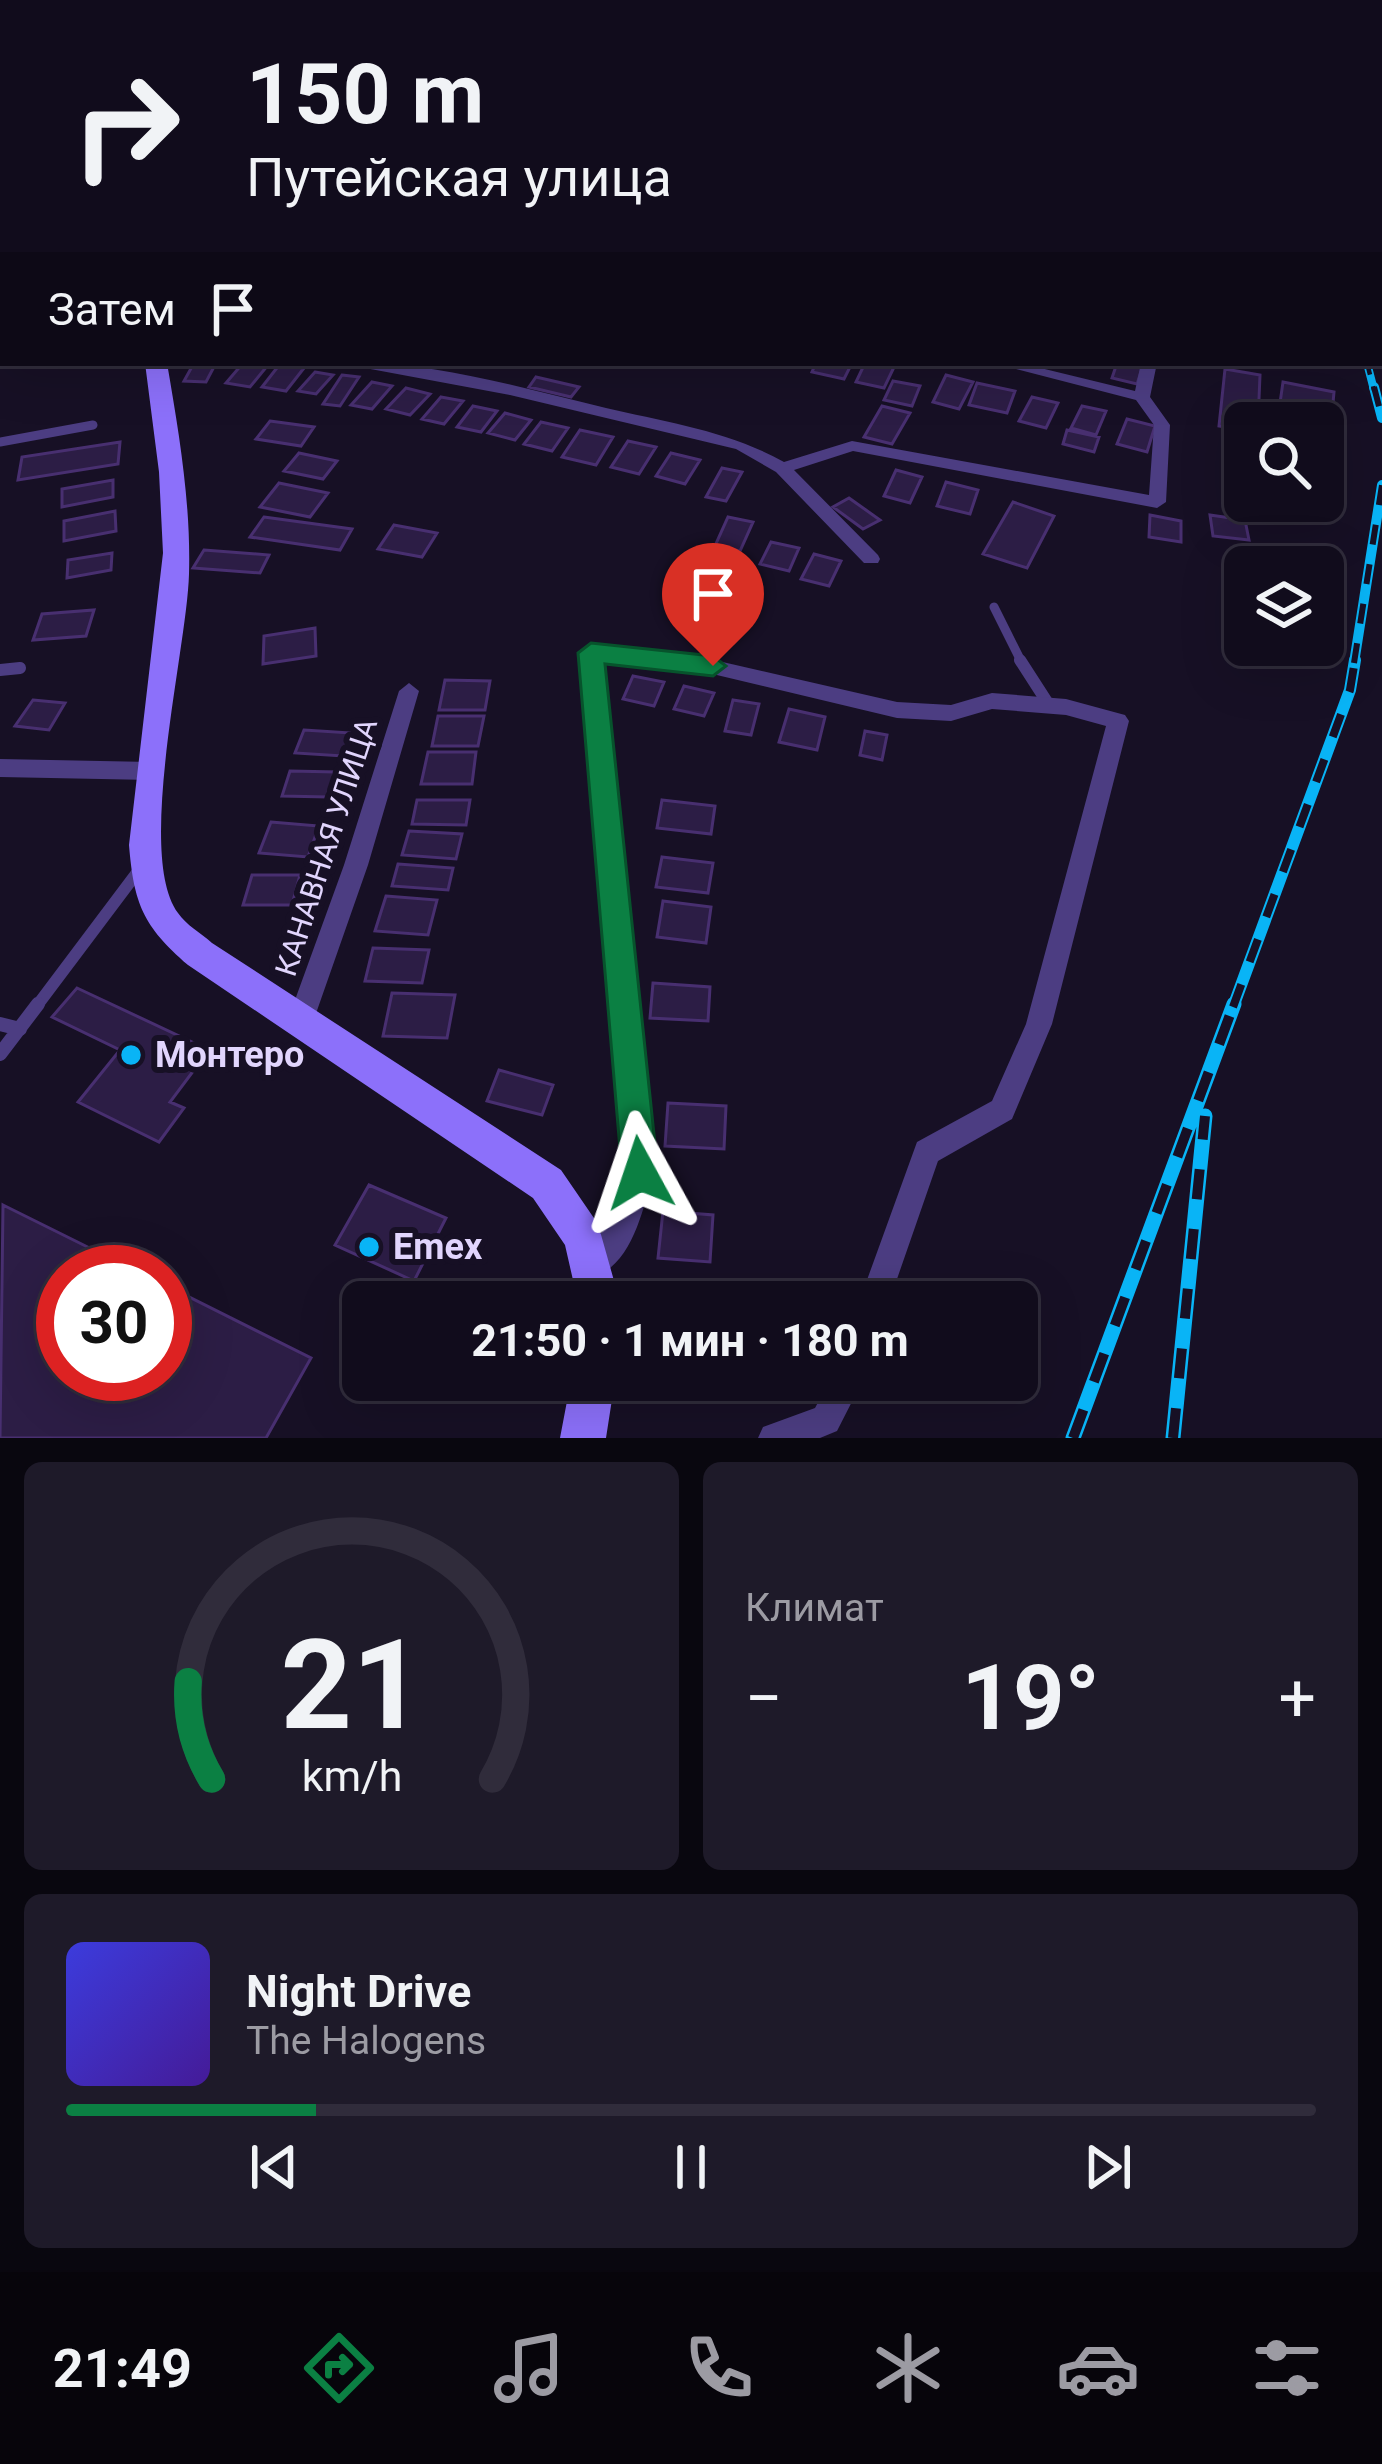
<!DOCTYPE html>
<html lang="ru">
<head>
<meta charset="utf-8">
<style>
  body { margin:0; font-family:Roboto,sans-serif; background:#1e1a29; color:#f1f3f6; height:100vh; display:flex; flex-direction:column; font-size:45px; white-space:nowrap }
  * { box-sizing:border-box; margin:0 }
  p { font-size:39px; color:#9c9ba3 }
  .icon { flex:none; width:66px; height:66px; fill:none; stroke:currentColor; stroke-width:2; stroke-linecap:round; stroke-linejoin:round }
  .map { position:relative; height:1438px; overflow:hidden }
  .details { display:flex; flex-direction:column; gap:24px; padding:24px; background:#09070f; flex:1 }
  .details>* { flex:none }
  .banner { position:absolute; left:0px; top:0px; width:1383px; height:366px; box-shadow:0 12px 48px #0002,0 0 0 3px #302c3b; background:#110c1c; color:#f1f3f6; overflow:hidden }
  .buttons { position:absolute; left:1224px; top:402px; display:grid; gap:24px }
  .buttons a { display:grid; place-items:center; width:120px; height:120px; border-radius:18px; background:#110c1c; box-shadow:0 12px 48px #0002,0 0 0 3px #302c3b; font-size:60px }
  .speed { position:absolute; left:36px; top:1245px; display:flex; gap:24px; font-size:60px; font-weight:700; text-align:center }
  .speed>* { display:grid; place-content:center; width:156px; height:156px; border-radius:50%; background:#110c1c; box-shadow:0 12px 48px #0002,0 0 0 3px #302c3b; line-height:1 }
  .speed .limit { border:18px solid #d22; background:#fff; color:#111 }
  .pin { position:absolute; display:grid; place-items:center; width:102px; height:102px; color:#fff; margin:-123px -51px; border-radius:50% 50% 50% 0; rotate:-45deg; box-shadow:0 0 12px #0007 }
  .pin .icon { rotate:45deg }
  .me { position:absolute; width:132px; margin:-66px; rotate:355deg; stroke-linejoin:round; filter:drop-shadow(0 0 9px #0008) }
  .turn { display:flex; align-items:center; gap:42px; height:252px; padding:0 48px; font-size:54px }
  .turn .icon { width:156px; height:156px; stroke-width:2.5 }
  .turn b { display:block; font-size:84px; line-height:102px }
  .then { display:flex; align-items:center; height:114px; padding:0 48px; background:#0003; gap:24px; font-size:45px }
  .big { font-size:90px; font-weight:700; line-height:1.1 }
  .details .widget { flex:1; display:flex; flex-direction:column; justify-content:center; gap:18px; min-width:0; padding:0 42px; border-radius:18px; background:#1e1a29 }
  .details .dial { align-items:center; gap:0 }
  .dial svg { height:312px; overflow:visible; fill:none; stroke:#302c3b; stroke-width:7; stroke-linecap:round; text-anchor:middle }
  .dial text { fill:#f1f3f6; stroke:none }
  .song { display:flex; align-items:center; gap:36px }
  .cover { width:144px; height:144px; border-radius:18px; background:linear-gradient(135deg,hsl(240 70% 55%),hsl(260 70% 35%)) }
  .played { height:12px; border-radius:6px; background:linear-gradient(90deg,#0b8043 20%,#302c3b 20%) }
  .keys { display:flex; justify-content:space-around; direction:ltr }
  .heat { display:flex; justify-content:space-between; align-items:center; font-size:66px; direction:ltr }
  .details .tiles { flex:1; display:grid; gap:24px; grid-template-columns:1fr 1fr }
  .widget:last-child { grid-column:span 2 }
  .trip { position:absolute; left:342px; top:1281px; width:696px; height:120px; border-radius:18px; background:#110c1c; box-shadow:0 12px 48px #0002,0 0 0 3px #302c3b; font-weight:700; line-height:120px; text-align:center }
  .menu { display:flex; height:192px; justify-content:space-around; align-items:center; background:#07050b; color:#9c9ba3 }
  .menu .icon { width:84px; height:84px }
  .menu .active { color:#0b8043 }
  .menu b { font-size:54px; color:#f1f3f6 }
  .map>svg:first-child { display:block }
  .building { fill:#2c1d45; stroke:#482f70; stroke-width:3 }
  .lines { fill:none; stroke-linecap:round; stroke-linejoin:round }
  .lane-far3 { stroke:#4c3d82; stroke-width:6 }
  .lane-far2 { stroke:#4c3d82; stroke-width:9 }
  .lane-far1 { stroke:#4c3d82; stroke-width:12 }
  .lane { stroke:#4c3d82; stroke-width:14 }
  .street { fill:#4c3d82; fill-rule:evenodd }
  .secondary { fill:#8c70fa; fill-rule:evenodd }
  .rail-far3-casing { stroke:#09b4f6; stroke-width:8 }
  .rail-far2-casing { stroke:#09b4f6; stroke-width:10 }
  .rail-far1-casing { stroke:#09b4f6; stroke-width:12 }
  .rail-casing { stroke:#09b4f6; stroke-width:15 }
  .rail-far3 { stroke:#171025; stroke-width:4.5; stroke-dasharray:12; stroke-linecap:butt }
  .rail-far2 { stroke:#171025; stroke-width:6; stroke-dasharray:20; stroke-linecap:butt }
  .rail-far1 { stroke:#171025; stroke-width:8; stroke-dasharray:24; stroke-linecap:butt }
  .rail { stroke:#171025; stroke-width:10; stroke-dasharray:30; stroke-linecap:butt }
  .route { fill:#0b8043; stroke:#07532c; stroke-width:3 }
  .poi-dot { fill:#09b4f6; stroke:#171025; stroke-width:4.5 }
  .labels { text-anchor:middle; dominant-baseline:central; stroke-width:12; stroke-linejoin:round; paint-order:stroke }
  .street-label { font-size:30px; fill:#e1d5fd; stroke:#171025 }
  .near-poi-label { font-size:36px; font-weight:bold; fill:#e1d5fd; stroke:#171025; text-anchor:start }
</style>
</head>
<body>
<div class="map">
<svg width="1382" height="1438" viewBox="0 0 1382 1438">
  <rect width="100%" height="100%" fill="#171025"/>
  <path class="building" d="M194,363H216L206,382L184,381Z
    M243,363L268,365L250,387L226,383Z
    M816,363H852L844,379L812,372Z
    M865,363H896L884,388L856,382Z
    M1117,363H1144L1137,384L1112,378Z
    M280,364L304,368L286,391L262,387Z
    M1225,369L1260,375L1258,423H1245V430L1219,426Z
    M315,372L333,375L316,394L298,391Z
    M342,375L359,377L340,406L323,404Z
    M946,375L973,382L959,409L933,402Z
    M536,377L579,387L571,397L529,387Z
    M893,381L920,386L912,406L884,400Z
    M372,382L392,386L372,409L351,405Z
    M1283,382L1334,392L1332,414L1280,403Z
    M977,383L1015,391L1007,413L969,405Z
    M406,388L430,394L410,415L386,409Z
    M441,397L463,401L444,424L422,419Z
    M1032,397L1058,403L1046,428L1019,421Z
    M473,406L497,411L481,432L457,427Z
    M882,406L910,413L892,444L864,437Z
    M1082,406L1106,411L1096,435L1071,428Z
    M505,413L531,420L515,440L488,433Z
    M1127,419L1155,426L1147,452L1117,444Z
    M270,421L314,427L301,446L256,439Z
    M541,422L568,428L552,451L524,444Z
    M580,430L613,437L596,465L562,457Z
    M1067,430L1099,437L1094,452L1063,444Z
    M628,441L656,447L639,474L611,467Z
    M120,442L118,464L18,480L22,457Z
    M299,453L337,461L323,479L284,471Z
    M671,453L700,460L685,484L656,476Z
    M722,468L742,472L726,501L706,497Z
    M896,470L922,477L910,503L884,496Z
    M113,480V497L62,507V489Z
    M946,482L978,490L970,514L937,506Z
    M279,483L328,493L310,517L260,507Z
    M849,498L880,520L863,529L833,507Z
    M1013,502L1054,516L1027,568L983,554Z
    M115,511L116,531L64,541V521Z
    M1150,515L1181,521V542L1149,537Z
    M1210,515L1245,520L1249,540L1213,536Z
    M264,517L352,529L340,550L250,537Z
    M728,517L753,522L740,551L715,546Z
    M394,525L437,533L422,557L378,549Z
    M771,542L799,548L789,571L760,564Z
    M204,550L269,555L260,573L193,568Z
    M112,553L111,570L67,578L68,560Z
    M814,554L841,561L829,586L801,579Z
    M94,610L86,636L33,640L42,614Z
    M315,628L316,656L263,664L264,636Z
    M633,676L664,682L654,706L623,699Z
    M445,680L490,681L485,710H439Z
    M684,686L714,693L704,716L674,709Z
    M33,700L65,703L49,730L15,726Z
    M733,700L759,704L751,735L725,731Z
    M789,709L825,717L817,750L779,742Z
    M438,716H484L478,746H432Z
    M304,730L352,733L343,756L295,753Z
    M865,731L887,735L882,760L860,755Z
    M428,752H476L472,784H421Z
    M290,771L336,772L328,797L282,796Z
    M417,800H470L466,825L412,824Z
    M662,800L715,806L711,834L657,828Z
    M271,822L319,826L308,857L259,853Z
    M409,831L462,834L456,859L402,855Z
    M662,857L713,863L708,893L656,887Z
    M398,864L453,868L448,890L392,886Z
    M252,875H300L292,905H243Z
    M386,896L437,900L428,935L375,931Z
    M663,901L711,907L706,943L657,937Z
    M373,948L429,950L422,983L365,981Z
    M653,983L710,987L708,1021L650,1018Z
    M77,988L209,1050L170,1102L184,1108L159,1142L78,1102L120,1050L52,1017Z
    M392,993L455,995L447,1038L383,1036Z
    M499,1070L553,1085L542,1115L487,1101Z
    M668,1103L726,1106L724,1149L665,1146Z
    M369,1185L446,1218L414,1281L335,1245Z
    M3,1205L138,1272H63V1374H165V1285L311,1358L266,1438H0Z
    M663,1211L713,1215L710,1262L658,1258Z"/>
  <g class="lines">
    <path class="lane-far3" d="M932,0H995
      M1120,0L1142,3"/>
    <path class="lane-far2" d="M0,442L93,425
      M994,607L1022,663"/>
    <path class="lane-far1" d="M1020,660L1049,705
      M0,670L20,668
      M36,1007L139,870"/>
    <path class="lane" d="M0,1024L20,1029
      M0,1054L38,1004"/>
    <path class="street" d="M317,0L338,3H317Z
      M3,19V25L0,26V20Z
      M3,104V112L0,113V105Z
      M357,363C440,363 525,389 606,408C666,422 729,431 784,462L852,441L1149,495L1154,425L1136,400L993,363H1020L1135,391L1141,363H1157L1150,397L1170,425L1166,502L1157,508L853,451L794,470L878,555L880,559L878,563H864L776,472L736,449L510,395L365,368Z
      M591,646L679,652L897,702L951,705L992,693L1066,699L1125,715L1129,721L1052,1024L1012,1119L938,1161L889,1302H859L917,1142L992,1101L1026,1024L1106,726L1066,715L992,709L951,721L897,718L679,666L602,661L654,1173C642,1210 634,1261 594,1278L584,1273L579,1263L584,1253L609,1224L626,1173L581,653Z
      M409,683L419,691L368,865L313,1022L309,1030L300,1034L291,1030L287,1022L344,865L399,691Z
      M0,759L151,762L159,765L162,771L159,777L151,780L0,777Z
      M830,1380H863L837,1431L820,1438H758L763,1427L815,1408Z"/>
    <path class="secondary" d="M0,210H3V222H0Z
      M145,363H167C179,433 191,503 189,574C187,650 135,854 178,913C186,925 201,933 212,943L561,1170L598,1224L620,1302H578L565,1245L533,1198L188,965C143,926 134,904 129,845L163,553L159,472Z
      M571,1380H615L606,1438H560Z"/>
    <defs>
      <path id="rail-far3" d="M1367,363L1374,390"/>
      <path id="rail-far2" d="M1374,387L1382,418
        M1354,663L1382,485"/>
      <path id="rail-far1" d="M1233,1007L1350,690L1355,660"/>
      <path id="rail" d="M1073,1438L1234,1004
        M1173,1438L1205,1116"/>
    </defs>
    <use href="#rail-far3" class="rail-far3-casing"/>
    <use href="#rail-far2" class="rail-far2-casing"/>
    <use href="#rail-far1" class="rail-far1-casing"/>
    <use href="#rail" class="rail-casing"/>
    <use href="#rail-far3" class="rail-far3"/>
    <use href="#rail-far2" class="rail-far2"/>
    <use href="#rail-far1" class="rail-far1"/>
    <use href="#rail" class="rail"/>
  </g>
  <path class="route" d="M591,643L713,656L726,666L713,676L605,664L658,1173L653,1186L640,1191L627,1186L622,1173L578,653Z"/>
  <g class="poi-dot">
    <circle cx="131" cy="1055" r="12"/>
    <circle cx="369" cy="1247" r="12"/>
  </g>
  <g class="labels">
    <g class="street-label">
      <text transform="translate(326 847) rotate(-72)">КАНАВНАЯ УЛИЦА</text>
    </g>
    <g class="near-poi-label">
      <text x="155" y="1055">Монтеро</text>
      <text x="393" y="1247">Emex</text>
    </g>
  </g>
</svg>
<div class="buttons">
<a><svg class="icon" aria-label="search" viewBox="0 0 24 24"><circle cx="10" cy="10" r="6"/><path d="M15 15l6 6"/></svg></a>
<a><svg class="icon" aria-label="layers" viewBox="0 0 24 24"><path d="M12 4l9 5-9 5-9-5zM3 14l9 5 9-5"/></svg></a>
</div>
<div class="speed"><div class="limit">30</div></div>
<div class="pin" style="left:713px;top:666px;background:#d93025"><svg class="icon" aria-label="arrive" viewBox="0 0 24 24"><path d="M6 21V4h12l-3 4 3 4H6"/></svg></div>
<svg class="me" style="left:640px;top:1173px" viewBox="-20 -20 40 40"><path d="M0-17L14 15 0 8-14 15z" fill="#0b8043" stroke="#fff" stroke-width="4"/></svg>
<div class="trip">21:50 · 1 мин · 180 m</div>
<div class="banner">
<div class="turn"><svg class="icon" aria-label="right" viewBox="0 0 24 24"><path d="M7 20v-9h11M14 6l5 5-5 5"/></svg><div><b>150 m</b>Путейская улица</div></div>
<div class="then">Затем<svg class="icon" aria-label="arrive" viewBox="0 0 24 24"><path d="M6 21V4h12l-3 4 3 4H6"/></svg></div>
</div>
</div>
<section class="details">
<div class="tiles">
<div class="widget dial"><svg viewBox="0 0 100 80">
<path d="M14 69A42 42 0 1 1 86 69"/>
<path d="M14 69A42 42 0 0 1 8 44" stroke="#0b8043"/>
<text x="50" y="56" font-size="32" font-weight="700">21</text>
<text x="50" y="72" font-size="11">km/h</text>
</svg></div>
<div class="widget"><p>Климат</p>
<div class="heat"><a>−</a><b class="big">19°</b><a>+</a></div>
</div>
<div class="widget">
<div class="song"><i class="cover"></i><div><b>Night Drive</b><p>The Halogens</p></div></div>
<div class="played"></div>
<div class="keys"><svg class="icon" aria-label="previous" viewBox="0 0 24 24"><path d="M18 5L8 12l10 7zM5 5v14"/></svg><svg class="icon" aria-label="pause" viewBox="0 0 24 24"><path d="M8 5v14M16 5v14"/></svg><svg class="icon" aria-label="next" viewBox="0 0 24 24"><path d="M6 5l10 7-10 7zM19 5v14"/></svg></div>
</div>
</div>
</section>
<nav class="menu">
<b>21:49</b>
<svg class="icon active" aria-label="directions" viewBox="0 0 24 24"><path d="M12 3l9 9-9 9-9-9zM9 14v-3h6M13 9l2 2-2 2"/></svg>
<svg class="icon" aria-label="music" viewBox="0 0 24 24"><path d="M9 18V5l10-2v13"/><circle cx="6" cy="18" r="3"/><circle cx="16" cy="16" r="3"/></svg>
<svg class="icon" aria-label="phone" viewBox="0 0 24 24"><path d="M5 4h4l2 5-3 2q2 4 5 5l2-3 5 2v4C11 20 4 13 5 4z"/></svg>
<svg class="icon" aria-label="climate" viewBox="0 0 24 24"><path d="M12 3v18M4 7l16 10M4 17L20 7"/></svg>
<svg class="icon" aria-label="car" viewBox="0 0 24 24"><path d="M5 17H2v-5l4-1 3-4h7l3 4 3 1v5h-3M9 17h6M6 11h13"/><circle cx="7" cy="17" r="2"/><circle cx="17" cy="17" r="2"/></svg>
<svg class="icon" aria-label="filters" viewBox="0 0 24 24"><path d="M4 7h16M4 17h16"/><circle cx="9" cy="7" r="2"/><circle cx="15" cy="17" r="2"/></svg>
</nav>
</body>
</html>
